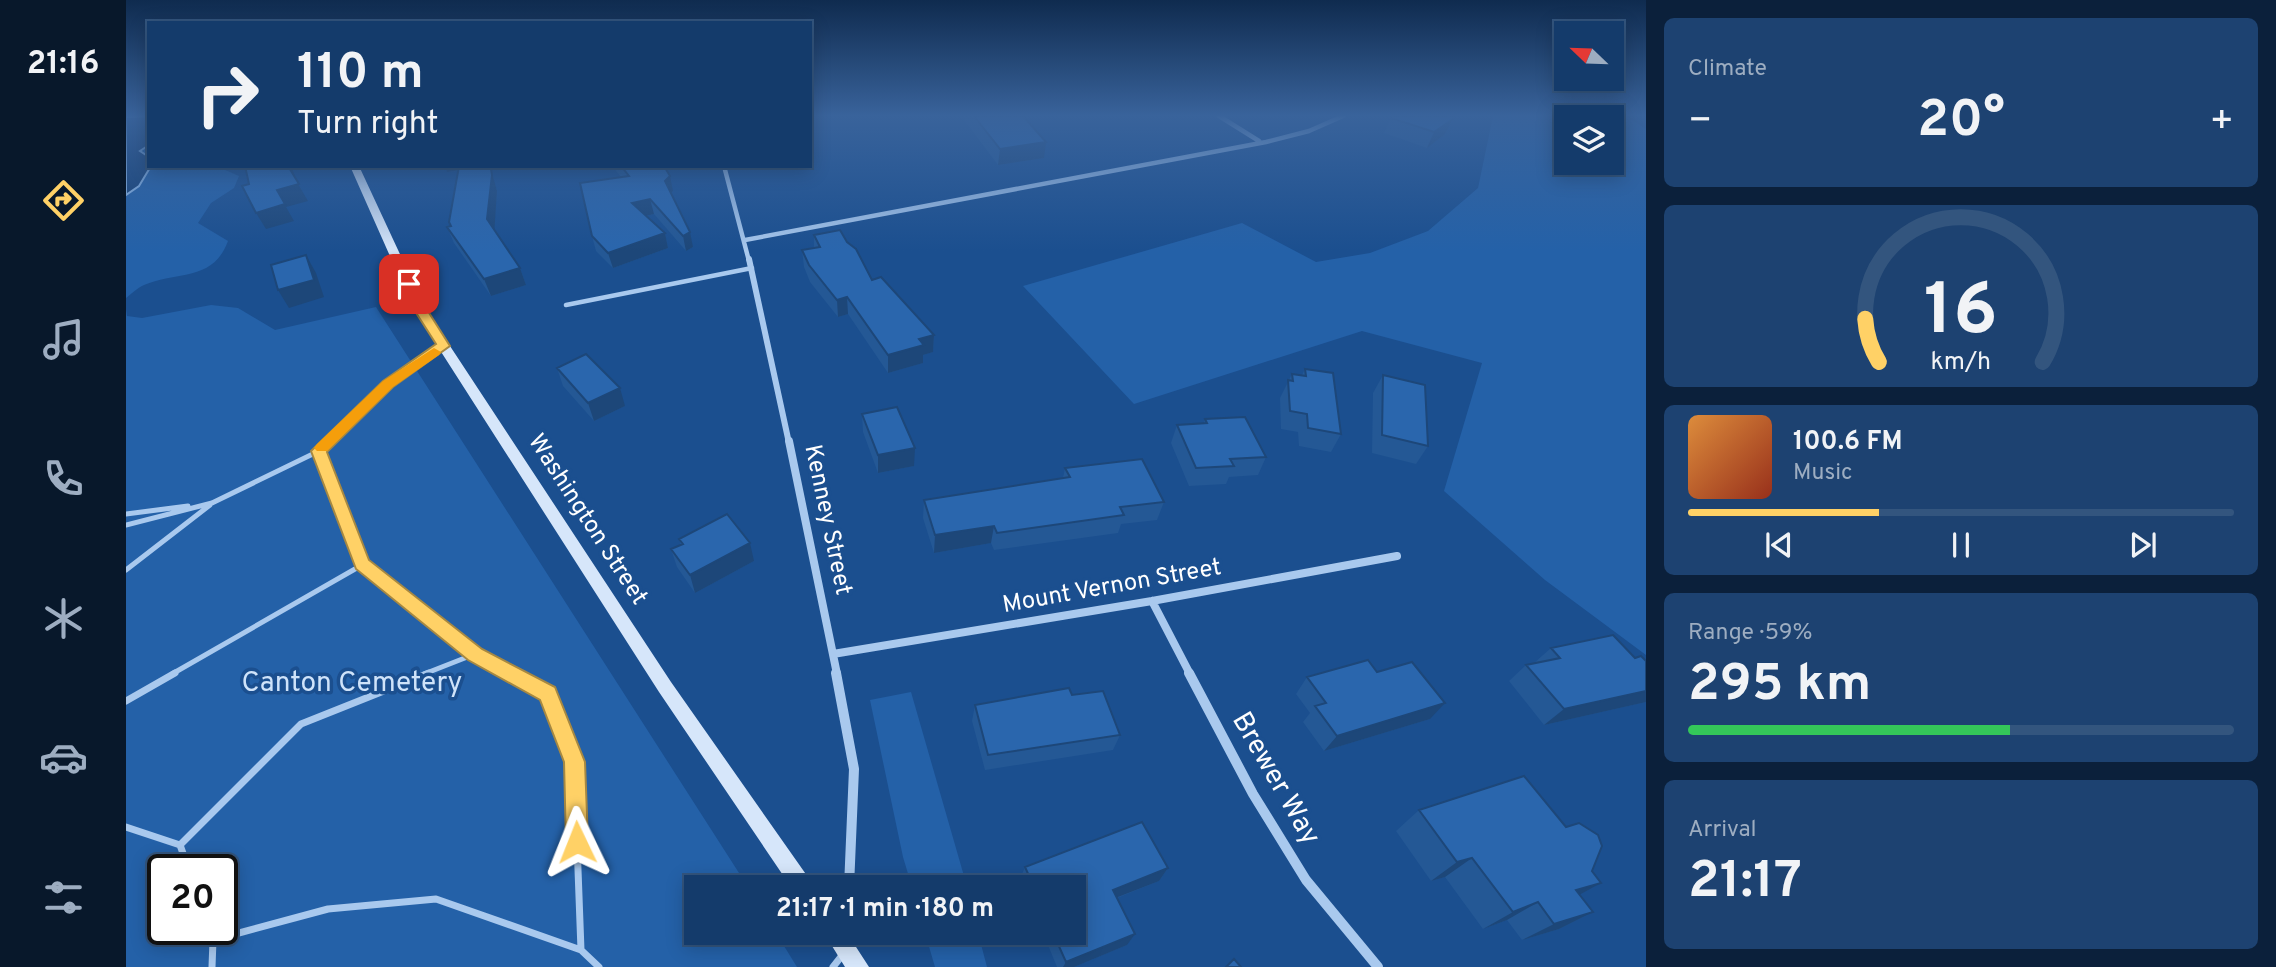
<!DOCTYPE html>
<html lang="en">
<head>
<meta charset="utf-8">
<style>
  body { margin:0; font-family:Overpass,sans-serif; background:#1d4271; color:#f1f3f6; height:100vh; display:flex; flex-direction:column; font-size:26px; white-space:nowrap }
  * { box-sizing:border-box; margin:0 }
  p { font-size:23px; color:#9dadc1 }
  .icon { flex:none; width:38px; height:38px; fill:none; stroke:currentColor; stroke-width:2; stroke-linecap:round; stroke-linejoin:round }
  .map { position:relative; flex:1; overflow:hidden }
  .sheet { display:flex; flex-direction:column; gap:18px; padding:18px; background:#0b203b; width:630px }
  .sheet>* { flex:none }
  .top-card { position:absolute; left:21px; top:21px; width:665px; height:147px; border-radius:0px; box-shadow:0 4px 18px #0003,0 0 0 2px #33557e; background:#143b6b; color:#f1f3f6; overflow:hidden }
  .needle { width:46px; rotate:293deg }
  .tools { position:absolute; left:1428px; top:21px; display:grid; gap:14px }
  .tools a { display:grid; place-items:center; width:70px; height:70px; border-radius:0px; background:#143b6b; box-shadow:0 4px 18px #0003,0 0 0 2px #33557e; font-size:35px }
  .speed { position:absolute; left:21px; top:854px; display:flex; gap:14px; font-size:35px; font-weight:700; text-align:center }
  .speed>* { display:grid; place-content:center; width:91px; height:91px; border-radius:50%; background:#143b6b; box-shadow:0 4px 18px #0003,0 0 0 2px #33557e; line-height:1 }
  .speed .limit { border:4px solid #111; border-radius:10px; background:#fff; color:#111 }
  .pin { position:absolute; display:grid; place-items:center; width:60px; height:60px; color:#fff; margin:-30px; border-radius:14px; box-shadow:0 4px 10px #0006 }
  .me { position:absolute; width:77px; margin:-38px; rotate:358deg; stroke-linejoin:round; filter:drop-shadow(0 0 5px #0008) }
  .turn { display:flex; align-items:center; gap:24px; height:147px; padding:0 35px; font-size:32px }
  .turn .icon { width:91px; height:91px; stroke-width:2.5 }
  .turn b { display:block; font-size:49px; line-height:60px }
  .big { font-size:52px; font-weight:700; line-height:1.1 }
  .sheet .widget { flex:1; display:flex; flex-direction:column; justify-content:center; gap:10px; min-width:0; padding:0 24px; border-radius:10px; background:#1d4271 }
  .sheet .dial { align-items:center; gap:0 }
  .dial svg { height:182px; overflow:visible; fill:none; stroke:#33557e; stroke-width:7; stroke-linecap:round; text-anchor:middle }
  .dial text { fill:#f1f3f6; stroke:none }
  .song { display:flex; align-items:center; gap:21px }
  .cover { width:84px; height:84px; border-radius:10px; background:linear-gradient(135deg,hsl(30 70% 55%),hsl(10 70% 35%)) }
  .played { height:7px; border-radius:4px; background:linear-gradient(90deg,#ffd166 35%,#33557e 35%) }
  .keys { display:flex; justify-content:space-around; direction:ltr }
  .heat { display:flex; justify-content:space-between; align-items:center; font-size:38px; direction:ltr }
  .charge { height:10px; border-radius:5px; background:linear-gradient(90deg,#34c759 59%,#33557e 0) }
  .trip { position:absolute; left:558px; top:875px; width:402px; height:70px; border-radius:0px; background:#143b6b; box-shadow:0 4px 18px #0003,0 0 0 2px #33557e; font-weight:700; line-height:70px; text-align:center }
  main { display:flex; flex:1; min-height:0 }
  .tab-bar { display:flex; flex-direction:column; width:126px; justify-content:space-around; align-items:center; background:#08182b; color:#9dadc1 }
  .tab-bar .icon { width:49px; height:49px }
  .tab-bar .active { color:#ffd166 }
  .tab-bar b { font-size:32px; color:#f1f3f6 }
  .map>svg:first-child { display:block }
  .green { fill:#2461a8; fill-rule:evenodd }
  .water { fill:#123a6d; stroke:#9cc4f0; stroke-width:2 }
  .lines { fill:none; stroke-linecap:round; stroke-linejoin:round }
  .lane-far2 { stroke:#a9c9ee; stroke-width:4.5 }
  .lane-far1 { stroke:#a9c9ee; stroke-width:5 }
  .lane { stroke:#a9c9ee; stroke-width:7 }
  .street-far3 { stroke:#a9c9ee; stroke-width:4.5 }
  .street-far2 { stroke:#a9c9ee; stroke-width:6 }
  .street-far1 { stroke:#a9c9ee; stroke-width:8 }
  .street { stroke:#a9c9ee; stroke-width:10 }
  .secondary { fill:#d6e6fa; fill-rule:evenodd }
  .wall { fill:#245895 }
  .shaded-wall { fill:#1d4779 }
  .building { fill:#2a66ad; stroke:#1d4779; stroke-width:2 }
  .route { fill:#ffd166; stroke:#a68842; stroke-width:2 }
  .slow { fill:#f59e0b }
  .labels { text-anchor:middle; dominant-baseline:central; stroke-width:7; stroke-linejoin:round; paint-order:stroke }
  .street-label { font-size:24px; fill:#fff; stroke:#1b4f8f }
  .near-park-label { font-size:28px; fill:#cfe3fa; stroke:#1b4f8f }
  .near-street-label { font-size:28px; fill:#fff; stroke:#1b4f8f }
</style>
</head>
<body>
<main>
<nav class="tab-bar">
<b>21:16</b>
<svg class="icon active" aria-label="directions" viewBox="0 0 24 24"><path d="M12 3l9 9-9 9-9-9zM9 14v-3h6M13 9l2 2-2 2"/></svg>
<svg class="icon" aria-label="music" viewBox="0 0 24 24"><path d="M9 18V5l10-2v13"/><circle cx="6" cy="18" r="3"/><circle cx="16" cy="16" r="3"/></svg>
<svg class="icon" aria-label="phone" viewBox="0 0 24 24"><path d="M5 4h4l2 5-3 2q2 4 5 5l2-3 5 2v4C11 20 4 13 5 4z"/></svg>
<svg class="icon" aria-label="climate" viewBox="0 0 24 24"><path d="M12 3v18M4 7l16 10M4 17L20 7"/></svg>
<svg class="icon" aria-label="car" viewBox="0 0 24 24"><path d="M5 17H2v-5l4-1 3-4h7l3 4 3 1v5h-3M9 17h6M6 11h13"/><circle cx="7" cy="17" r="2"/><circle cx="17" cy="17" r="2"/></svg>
<svg class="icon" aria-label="filters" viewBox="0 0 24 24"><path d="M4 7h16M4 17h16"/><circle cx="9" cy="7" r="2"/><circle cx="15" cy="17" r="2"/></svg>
</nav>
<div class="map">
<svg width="1520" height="967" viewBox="0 0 1520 967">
  <rect width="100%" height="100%" fill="#1b4f8f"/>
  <path class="green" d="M1367,116H1500L1520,129V655L1419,580L1318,491L1356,363L1236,331L1008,404L897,286L1116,223L1190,262L1244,253L1302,231L1352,188ZM1440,117H1486V163H1440Z
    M23,148V166H90L113,176L108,188L85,203L72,223L102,241C87,282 51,271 18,285C11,288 5,294 0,298V154Z
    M85,305L112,308L149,330L250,307L622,887H570V933H650L671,967H0V309L1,316L16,318ZM37,870H96V929H37Z
    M785,692L838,876L841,887H786L777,857L744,700Z
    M799,933H852L861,967H809Z"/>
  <path class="water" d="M23,116V145L14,151L23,157V166H25L13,186L0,195V117Z"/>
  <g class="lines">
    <path class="lane-far2" d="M440,305L626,268
      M201,443L262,384L318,346"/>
    <path class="lane-far1" d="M193,451L236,565L349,654L386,674
      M0,514L62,506
      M0,525L86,503L193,451L203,441
      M0,570L84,505
      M46,674L236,565
      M298,674L349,654"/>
    <path class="lane" d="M0,701L49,673
      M0,827L54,845L175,724L303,673
      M54,845L63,870
      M83,929L87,940
      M455,950L473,967
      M86,967L87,940L202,909L310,899L455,950L448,762L422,694L383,673
      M707,967L718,953"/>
    <path class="street-far3" d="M1093,116L1133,141
      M598,166L623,261
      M619,240L1140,142L1183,131L1217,116"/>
    <path class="street-far2" d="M623,259L663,443"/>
    <path class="street-far1" d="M663,441L711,674
      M1026,601L1064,674
      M707,654L1026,601L1271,556"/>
    <path class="street" d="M710,673L728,769L723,887
      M1063,673L1127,794L1180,880L1252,967"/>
    <path class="secondary" d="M224,166H233L299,308L545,682L684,880L687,887H665L533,692L287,308Z
      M698,933H721L743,967H719Z"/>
  </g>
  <path class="wall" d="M835,116H897L918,158L872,165Z
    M1265,118L1327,119L1319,134L1301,148L1258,133Z
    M319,166H364L371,191L368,229L394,268L400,285L365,296L328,243L321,227L324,226L323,222L332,171L321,172Z
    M486,166H538L547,191L545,193L567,247L560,251L528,214L520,216L539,233L542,248L487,268L470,251L466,236L495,177Z
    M688,235L721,242L746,280L808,335L807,352L797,355V363L762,373L722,314L712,317L684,282L678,267L676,250L688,248Z
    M431,368L499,406L468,421L437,386Z
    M1179,369L1215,434L1205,452L1173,446L1172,432L1155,429L1154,398L1166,374L1176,375Z
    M1257,375L1302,446L1290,464L1246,453L1247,393Z
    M736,414L788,466L752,473L737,432Z
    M1079,419L1140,457L1132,475L1103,477L1100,484L1063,486L1045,443L1051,425L1078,423Z
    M939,468L1038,502L1031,520L995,524L992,533L868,550L865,543L808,553L797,518L798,500L937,478Z
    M553,539L628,561L569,593L551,567L545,549L555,545Z
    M1425,648L1509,658L1520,661V702L1418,725L1383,681L1400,665L1408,663Z
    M1251,672L1304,719L1198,751L1177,722L1184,713L1170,694L1181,677Z
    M946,695L994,735L987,750L859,770L846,721L849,705Z
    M1293,810L1440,827L1453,895L1467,912L1433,929L1396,940L1381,920L1357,929L1319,877L1305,881L1270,831Z
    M899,867L1042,868L1033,881L991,898L1001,945L948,967H931L917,933H948V887H898L894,879Z"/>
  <path class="shaded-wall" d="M1327,119L1319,134L1301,148L1308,132Z
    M920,142L918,158L872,165L874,149Z
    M162,166H165L172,184L182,201L160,207L168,221L140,229L130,213L151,190Z
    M319,166H340L341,169L321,172Z
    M360,166H364L365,178V169L371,191L368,236L361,219Z
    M544,176L547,191L542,196L539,181Z
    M524,199L528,214L510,218L506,203Z
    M564,232L567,247L560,251L557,236Z
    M539,233L542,248L487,268L482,253Z
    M180,255L190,273L198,297L163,308L152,290Z
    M394,268L400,285L365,296L358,279Z
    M721,297L722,314L712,317L711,300Z
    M808,335L807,352L797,355V363L762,373V355L793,339Z
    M494,388L499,406L468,421L462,403Z
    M789,448L788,466L752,473V455Z
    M868,526L865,543L808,553L809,535Z
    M624,543L628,561L569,593L564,575Z
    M1520,691V702L1418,725L1438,709Z
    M1319,703L1304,719L1198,751L1211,736Z
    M1346,858L1319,877L1305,881L1331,862Z
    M1042,868L1033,881L979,902L987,890Z
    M1475,883L1442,901L1450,890Z
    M1412,902L1381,920L1357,929L1387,912Z
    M1467,912L1433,929L1396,940L1428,924Z
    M1009,934L1001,945L948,967H937L940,962Z"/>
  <path class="building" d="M848,116H897L920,142L874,149Z
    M1267,116H1327V119L1308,132L1265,118Z
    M119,166H162L173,184L151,190L159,204L130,213L116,186L123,184Z
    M333,166H360V169H365L366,175L361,219L394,268L358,279L321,227L325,226L323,222Z
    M495,166H538L544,176L539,181L564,232L557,236L524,199L506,203L539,233L482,253L466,236L454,183L503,176Z
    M714,230L721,242L730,249L746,280L755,277L808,335L793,339L798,345L762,355L721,297L711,300L683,265L676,250L694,247L688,235Z
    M180,255L188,280L152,290L145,265Z
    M460,354L494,388L462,403L431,368Z
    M1179,369L1207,373L1215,434L1182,428L1181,414L1164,411L1162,380L1167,381L1166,374L1180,376Z
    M1257,375L1299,385L1302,446L1256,435Z
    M771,407L789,448L752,455L736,414Z
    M1119,417L1140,457L1104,459L1108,466L1070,468L1051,425L1081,423L1079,419Z
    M1016,459L1038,502L994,507L998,515L871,533L868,526L809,535L798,500L944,477L939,468Z
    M601,514L624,543L564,575L545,549L557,544L553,539Z
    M1487,635L1509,658L1515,656L1520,661V691L1438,709L1400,665L1434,658L1425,648Z
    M1242,660L1251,672L1286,662L1319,703L1211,736L1189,706L1200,703L1181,677Z
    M943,688L946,695L977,691L994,735L862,755L849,705Z
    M1398,776L1440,827L1453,823L1472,835L1476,846L1466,871L1475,883L1450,890L1467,912L1428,924L1412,902L1387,912L1346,858L1331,862L1293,810Z
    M1016,822L1042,868L987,890L1009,934L940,962L927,933H948V887H908L899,867Z
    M1108,959L1115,967H1100Z"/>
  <linearGradient id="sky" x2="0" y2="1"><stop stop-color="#0f2b4f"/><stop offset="0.46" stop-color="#39639b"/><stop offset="1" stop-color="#39639b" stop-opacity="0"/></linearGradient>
  <rect width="1520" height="251" fill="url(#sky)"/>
  <path class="route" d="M283,280L289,284L300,308L324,346L267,387L201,452L243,560L356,649L429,687L459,762L462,842L459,850L451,854L443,850L440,842L438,762L414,700L342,660L230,569L185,451L257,381L310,344L287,308L276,284Z"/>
  <path class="slow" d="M308,348L315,352L313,355L267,387L201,451H191L188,448L191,444L257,381Z"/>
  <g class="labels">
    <g class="street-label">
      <text transform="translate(461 520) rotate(57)">Washington Street</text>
      <text transform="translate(701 520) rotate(78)">Kenney Street</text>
      <text transform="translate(986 587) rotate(-10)">Mount Vernon Street</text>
    </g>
    <g class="near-park-label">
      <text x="226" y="684">Canton Cemetery</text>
    </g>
    <g class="near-street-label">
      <text transform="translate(1149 779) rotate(60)">Brewer Way</text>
    </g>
  </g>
</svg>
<div class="tools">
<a><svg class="needle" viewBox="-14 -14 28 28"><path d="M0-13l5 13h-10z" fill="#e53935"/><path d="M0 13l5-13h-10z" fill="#9dadc1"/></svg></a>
<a><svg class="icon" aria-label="layers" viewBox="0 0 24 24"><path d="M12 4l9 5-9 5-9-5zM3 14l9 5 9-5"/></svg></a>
</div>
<div class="speed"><div class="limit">20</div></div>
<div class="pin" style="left:283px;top:284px;background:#d93025"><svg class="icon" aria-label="arrive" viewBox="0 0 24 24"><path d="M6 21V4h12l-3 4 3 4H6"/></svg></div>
<svg class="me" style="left:451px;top:842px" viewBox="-20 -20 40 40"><path d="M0-17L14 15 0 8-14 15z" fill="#ffd166" stroke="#fff" stroke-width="4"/></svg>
<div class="trip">21:17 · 1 min · 180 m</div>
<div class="top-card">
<div class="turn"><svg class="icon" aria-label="right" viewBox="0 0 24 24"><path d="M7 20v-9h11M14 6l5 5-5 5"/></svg><div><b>110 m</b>Turn right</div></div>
</div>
</div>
<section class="sheet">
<div class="widget"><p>Climate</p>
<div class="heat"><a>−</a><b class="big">20°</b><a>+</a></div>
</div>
<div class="widget dial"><svg viewBox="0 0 100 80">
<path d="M14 69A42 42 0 1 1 86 69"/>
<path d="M14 69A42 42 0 0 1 8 50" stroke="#ffd166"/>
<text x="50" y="56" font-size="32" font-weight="700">16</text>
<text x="50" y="72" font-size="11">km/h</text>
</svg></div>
<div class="widget">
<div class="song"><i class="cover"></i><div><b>100.6 FM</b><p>Music</p></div></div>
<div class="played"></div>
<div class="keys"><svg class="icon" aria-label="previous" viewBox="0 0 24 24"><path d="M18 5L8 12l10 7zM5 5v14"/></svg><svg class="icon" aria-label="pause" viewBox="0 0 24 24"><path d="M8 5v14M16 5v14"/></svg><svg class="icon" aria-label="next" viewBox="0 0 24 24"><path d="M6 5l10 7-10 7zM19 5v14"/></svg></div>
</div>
<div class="widget"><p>Range · 59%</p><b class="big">295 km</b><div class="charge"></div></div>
<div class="widget"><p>Arrival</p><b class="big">21:17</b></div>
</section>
</main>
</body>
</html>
